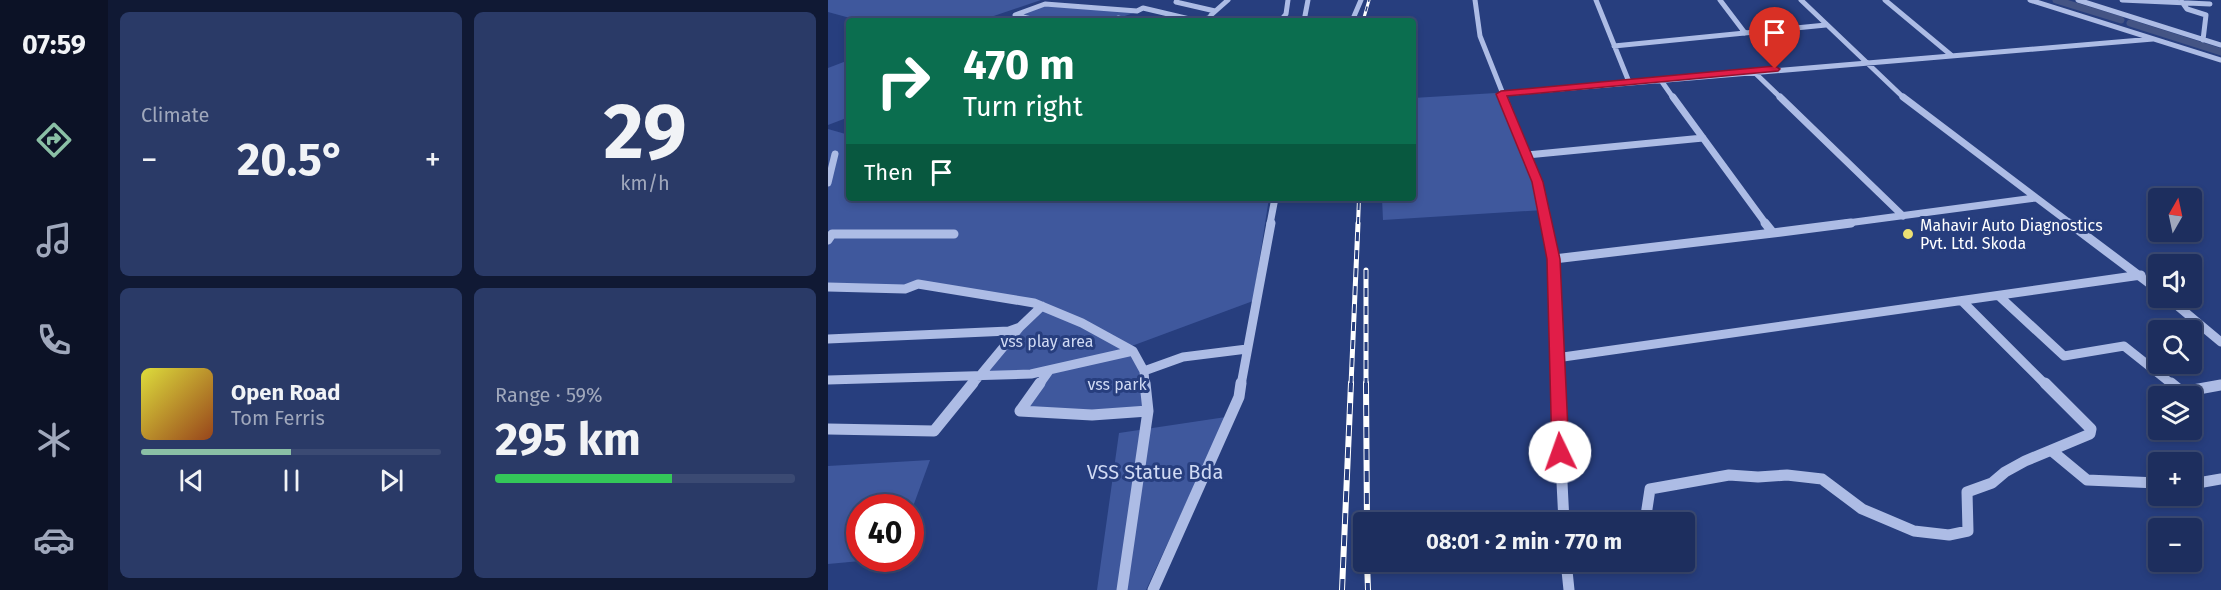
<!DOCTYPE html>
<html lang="en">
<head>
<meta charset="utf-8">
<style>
  body { margin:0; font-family:"Fira Sans",sans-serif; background:#2a3a67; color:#f1f3f6; height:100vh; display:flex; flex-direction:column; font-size:22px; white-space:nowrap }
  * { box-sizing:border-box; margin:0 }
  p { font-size:20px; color:#a0a8bc }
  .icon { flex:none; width:33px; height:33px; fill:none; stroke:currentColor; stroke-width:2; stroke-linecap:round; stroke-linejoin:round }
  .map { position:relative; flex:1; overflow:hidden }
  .sheet { display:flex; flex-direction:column; gap:12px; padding:12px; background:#101934; width:720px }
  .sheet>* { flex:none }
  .hud { position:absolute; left:18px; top:18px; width:570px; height:183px; border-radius:6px; box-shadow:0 3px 9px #0003,0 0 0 2px #3b4a73; background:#0b6e4f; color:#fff; overflow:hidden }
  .needle { width:39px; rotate:9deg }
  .fabs { position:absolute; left:1320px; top:188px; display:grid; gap:12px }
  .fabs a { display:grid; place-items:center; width:54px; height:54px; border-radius:6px; background:#1d2e5e; box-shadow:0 3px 9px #0003,0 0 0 2px #3b4a73; font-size:30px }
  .speed { position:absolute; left:18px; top:494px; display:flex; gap:12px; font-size:30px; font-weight:700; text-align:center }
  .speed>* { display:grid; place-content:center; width:78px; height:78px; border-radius:50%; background:#1d2e5e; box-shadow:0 3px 9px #0003,0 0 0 2px #3b4a73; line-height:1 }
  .speed .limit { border:9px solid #d22; background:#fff; color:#111 }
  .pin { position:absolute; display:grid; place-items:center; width:51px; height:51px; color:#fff; margin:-62px -26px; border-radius:50% 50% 50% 0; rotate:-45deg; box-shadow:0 0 6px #0007 }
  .pin .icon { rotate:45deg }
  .me { position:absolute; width:66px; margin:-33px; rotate:357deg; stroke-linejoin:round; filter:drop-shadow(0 0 4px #0008) }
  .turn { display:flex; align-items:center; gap:21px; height:126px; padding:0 18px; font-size:27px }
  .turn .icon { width:78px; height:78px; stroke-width:2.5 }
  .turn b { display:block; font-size:42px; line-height:51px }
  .then { display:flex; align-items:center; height:57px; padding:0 18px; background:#0003; gap:12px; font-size:22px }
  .big { font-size:45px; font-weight:700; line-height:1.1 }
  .sheet .card { flex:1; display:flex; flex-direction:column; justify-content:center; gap:9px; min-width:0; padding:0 21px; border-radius:9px; background:#2a3a67 }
  .sheet .dial { align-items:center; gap:0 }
  .dial b { font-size:78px; line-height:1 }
  .song { display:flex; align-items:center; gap:18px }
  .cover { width:72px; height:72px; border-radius:9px; background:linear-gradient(135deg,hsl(60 70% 55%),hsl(20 70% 35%)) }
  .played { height:6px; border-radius:3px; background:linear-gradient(90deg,#8abfa5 50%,#3b4a73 50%) }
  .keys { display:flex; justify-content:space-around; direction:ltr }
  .heat { display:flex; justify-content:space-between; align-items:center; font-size:33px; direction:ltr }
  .charge { height:9px; border-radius:4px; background:linear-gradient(90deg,#34c759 59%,#3b4a73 0) }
  .sheet .tiles { flex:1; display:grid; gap:12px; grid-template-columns:repeat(2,1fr) }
  .trip { position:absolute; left:525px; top:512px; width:342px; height:60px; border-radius:6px; background:#1d2e5e; box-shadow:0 3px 9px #0003,0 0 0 2px #3b4a73; font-weight:700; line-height:60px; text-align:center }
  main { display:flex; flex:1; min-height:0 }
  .tab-bar { display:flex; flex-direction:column; width:108px; justify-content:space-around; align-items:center; background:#0c1226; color:#a0a8bc }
  .tab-bar .icon { width:42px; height:42px }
  .tab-bar .selected { color:#8abfa5 }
  .tab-bar b { font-size:27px; color:#f1f3f6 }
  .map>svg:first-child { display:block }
  .green { fill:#3f589d }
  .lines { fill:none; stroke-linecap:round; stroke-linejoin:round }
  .canal { stroke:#445484; stroke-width:7 }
  .minor-far3 { stroke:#adbce5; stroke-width:5 }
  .minor-far2 { stroke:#adbce5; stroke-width:7 }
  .minor-far1 { stroke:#adbce5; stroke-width:9 }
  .minor { stroke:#adbce5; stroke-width:11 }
  .rail-far3-casing { stroke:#fff; stroke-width:3 }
  .rail-far2-casing { stroke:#fff; stroke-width:4 }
  .rail-far1-casing { stroke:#fff; stroke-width:5 }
  .rail-casing { stroke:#fff; stroke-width:6 }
  .rail-far3 { stroke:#273e7e; stroke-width:1.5; stroke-dasharray:5; stroke-linecap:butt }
  .rail-far2 { stroke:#273e7e; stroke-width:2; stroke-dasharray:7; stroke-linecap:butt }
  .rail-far1 { stroke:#273e7e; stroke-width:3; stroke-dasharray:9; stroke-linecap:butt }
  .rail { stroke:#273e7e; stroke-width:4; stroke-dasharray:11; stroke-linecap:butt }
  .route { fill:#e11d48; stroke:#92132f; stroke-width:1.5 }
  .poi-dot { fill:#ede073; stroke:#273e7e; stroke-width:2 }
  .labels { text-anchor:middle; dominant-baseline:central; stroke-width:6; stroke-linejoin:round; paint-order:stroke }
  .poi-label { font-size:16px; fill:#fff; stroke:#273e7e; text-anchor:start }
  .park-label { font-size:16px; fill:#d0daf4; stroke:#273e7e }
  .near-park-label { font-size:20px; fill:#d0daf4; stroke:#273e7e }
</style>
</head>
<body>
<main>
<nav class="tab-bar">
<b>07:59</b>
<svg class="icon selected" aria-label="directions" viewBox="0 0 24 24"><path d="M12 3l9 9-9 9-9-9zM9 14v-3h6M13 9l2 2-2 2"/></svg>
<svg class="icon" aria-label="music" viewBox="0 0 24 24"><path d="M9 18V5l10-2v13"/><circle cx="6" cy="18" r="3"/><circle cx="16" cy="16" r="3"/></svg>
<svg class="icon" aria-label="phone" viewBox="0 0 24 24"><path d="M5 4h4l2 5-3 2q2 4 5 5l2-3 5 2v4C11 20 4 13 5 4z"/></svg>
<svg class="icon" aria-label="climate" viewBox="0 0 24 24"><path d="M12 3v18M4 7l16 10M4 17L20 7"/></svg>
<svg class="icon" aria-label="car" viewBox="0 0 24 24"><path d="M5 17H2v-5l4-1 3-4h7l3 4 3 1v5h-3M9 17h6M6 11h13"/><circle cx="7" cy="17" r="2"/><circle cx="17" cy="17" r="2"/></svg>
</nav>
<section class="sheet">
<div class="tiles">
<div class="card"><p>Climate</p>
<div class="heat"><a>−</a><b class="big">20.5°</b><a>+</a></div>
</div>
<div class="card dial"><b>29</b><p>km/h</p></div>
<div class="card">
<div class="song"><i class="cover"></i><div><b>Open Road</b><p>Tom Ferris</p></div></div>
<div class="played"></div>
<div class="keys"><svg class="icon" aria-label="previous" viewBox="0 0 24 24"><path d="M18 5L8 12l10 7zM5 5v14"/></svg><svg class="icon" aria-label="pause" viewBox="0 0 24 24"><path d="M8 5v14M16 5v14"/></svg><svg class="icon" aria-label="next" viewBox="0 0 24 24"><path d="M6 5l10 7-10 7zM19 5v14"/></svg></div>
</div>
<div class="card"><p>Range · 59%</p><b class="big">295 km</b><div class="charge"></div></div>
</div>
</section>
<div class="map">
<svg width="1393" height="590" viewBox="0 0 1393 590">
  <rect width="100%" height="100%" fill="#273e7e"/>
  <path class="green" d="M0,0H213L151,21H33L0,12Z
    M216,6L308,12C272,27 229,24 192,14Z
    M21,60V117L0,125V68Z
    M668,93L707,179L716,210L555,220L554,198H585V98Z
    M0,129L21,135V198H441L425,301L301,347L318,374L320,411H192L221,371L156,374L214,306L152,292L78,287H0Z
    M398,417L318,590H269L291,433Z
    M102,460L83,512L82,507H32V558H65L0,564V466Z"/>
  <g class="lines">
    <path class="canal" d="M1228,0L1293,20
      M1302,23L1393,52"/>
    <path class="minor-far3" d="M349,0L348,2L387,11
      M647,0L652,36L677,99
      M768,0L801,82
      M892,0L917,33
      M973,0L1077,99
      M1057,0L1123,55
      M1202,0L1393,60
      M1250,0L1393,45
      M1294,0L1382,4
      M1354,2L1359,9L1378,15L1375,40
      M383,15L400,0
      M380,18L433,21
      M433,20L476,19
      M453,20L458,14L460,0
      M212,21L187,15L217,4L309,11L315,8L370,21
      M281,21L290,18L303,21
      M476,21L480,0
      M524,21L533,0
      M786,46L998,25
      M925,71L954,99
      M832,79L846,99
      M673,94L1325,39"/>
    <path class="minor-far2" d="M676,97L710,182L719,224
      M845,97L938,224
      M952,97L1075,216
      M1075,97L1243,224
      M699,155L875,138
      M0,183L7,154
      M442,224L447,198
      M1012,224L1207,198"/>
    <path class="minor-far1" d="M718,223L726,259L729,385
      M937,223L945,233L1023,223
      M1241,223L1330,290
      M0,240L4,234H126
      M726,259L945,233
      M0,287L77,289L90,284L206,303L254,323L305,351L316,371L317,385
      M1171,296L1236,356L1296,346L1345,385
      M1339,297L1393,342
      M1134,301L1218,385
      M0,339L181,331L192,327L214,306
      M728,358L1313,275
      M316,371L355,357L419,349
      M0,380L203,374L305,351
      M144,385L192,327
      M211,385L221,371
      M413,385L443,223"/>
    <path class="minor" d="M212,383L192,411L264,415L320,411
      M729,383L736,522
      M1343,383L1354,392L1393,385
      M0,429L106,431L145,383
      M1224,451L1259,480L1330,483
      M1364,484L1393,479
      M817,522L822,489L901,475L930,477L959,475L994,479L1034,509L1086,531L1121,535L1140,531L1139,492L1164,483L1177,472L1197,461L1262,434L1263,429L1217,383
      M738,561L741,590
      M294,590L320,411L317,383
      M325,590L411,397L413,383"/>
    <defs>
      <path id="rail-far3" d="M535,21L541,0"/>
      <path id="rail-far2" d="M530,224L531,198"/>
      <path id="rail-far1" d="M538,270V385
        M523,385L530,223"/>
      <path id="rail" d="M538,383L539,522
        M539,561L540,590
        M514,590L523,383"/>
    </defs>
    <use href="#rail-far3" class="rail-far3-casing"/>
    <use href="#rail-far2" class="rail-far2-casing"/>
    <use href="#rail-far1" class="rail-far1-casing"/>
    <use href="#rail" class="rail-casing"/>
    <use href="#rail-far3" class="rail-far3"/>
    <use href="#rail-far2" class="rail-far2"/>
    <use href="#rail-far1" class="rail-far1"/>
    <use href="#rail" class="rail"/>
  </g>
  <path class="route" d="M947,66L952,69L950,71L679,96L715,182L732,259L741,452L738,456L732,458L726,456L724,452L719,259L704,182L668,94L673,91Z"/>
  <circle class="poi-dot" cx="1080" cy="234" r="6"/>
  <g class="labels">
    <g class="poi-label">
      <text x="1092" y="225">Mahavir Auto Diagnostics<tspan x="1092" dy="18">Pvt. Ltd. Skoda</tspan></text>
    </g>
    <g class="park-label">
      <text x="219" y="341">vss play area</text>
      <text x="289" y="384">vss park</text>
    </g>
    <g class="near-park-label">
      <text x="327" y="472">VSS Statue Bda</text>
    </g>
  </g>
</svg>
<div class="fabs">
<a><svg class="needle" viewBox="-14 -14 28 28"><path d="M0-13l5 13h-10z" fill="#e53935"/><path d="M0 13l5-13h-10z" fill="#a0a8bc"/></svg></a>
<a><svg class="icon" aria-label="sound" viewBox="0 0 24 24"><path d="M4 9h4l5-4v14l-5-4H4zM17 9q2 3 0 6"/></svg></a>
<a><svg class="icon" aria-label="search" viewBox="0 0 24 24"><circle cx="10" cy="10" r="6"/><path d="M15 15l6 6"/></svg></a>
<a><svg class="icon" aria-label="layers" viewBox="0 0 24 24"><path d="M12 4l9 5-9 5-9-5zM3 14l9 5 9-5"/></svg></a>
<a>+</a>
<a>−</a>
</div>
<div class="speed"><div class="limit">40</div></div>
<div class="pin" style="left:947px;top:69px;background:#d93025"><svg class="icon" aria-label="arrive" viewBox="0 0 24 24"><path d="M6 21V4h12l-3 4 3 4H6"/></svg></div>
<svg class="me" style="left:732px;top:452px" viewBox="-20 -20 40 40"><circle r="19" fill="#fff"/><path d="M0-13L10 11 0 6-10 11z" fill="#e11d48"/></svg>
<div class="trip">08:01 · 2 min · 770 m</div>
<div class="hud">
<div class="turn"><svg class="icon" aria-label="right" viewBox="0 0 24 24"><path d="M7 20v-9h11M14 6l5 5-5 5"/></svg><div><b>470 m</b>Turn right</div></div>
<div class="then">Then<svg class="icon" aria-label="arrive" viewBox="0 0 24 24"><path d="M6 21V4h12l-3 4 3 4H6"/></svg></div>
</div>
</div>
</main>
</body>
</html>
